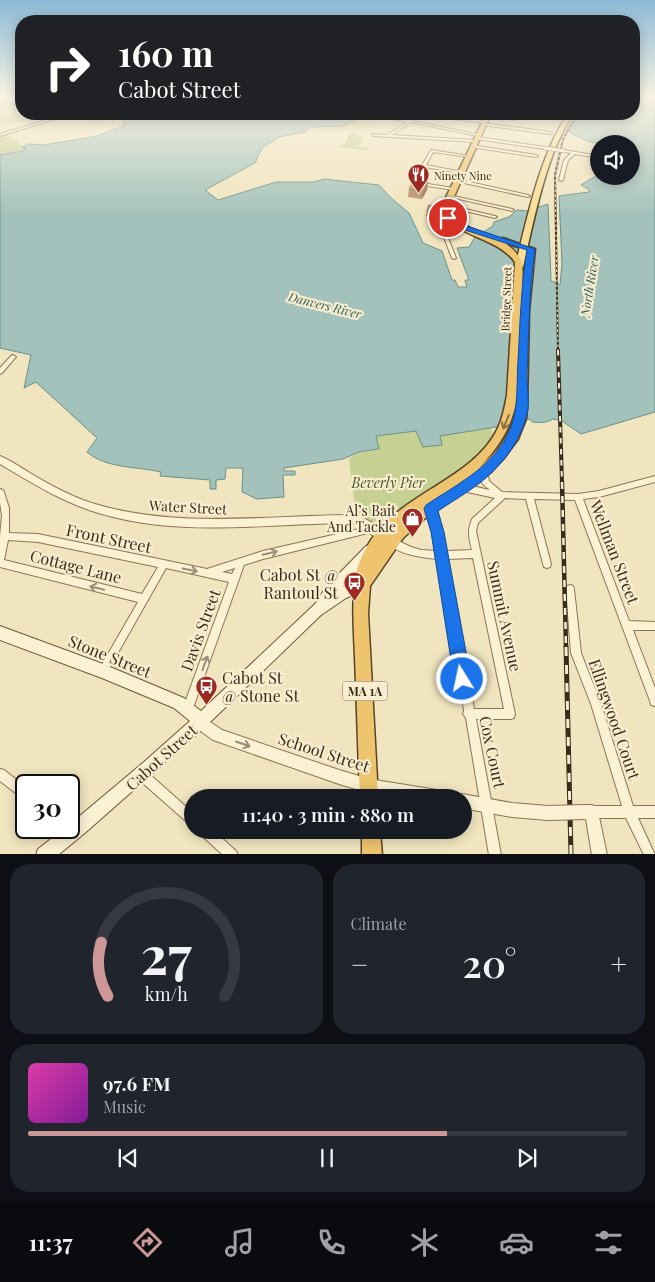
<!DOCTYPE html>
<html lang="en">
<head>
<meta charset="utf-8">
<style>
  body { margin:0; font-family:"Playfair Display",serif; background:#20242c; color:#f1f3f6; height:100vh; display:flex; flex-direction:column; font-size:19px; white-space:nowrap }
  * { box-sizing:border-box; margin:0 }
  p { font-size:16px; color:#9ea1a6 }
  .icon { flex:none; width:28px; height:28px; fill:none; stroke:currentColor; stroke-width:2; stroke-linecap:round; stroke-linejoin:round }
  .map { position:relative; height:854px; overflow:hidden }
  .drawer { display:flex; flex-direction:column; gap:10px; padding:10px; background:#0d0f14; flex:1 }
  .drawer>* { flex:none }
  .hud { position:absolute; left:15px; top:15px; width:625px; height:105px; border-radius:20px; box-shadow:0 2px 12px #0003; background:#202124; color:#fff; overflow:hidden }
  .controls { position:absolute; left:590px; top:135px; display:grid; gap:10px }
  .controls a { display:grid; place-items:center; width:50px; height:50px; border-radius:50%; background:#171b24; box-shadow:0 2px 12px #0003; font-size:25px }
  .speed { position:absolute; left:15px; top:774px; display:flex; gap:10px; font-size:25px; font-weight:700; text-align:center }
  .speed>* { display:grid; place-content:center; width:65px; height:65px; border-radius:50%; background:#171b24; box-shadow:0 2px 12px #0003; line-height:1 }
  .speed .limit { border:2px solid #111; border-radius:8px; background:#fff; color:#111 }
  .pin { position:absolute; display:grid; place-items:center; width:42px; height:42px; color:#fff; margin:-21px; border:2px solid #fff; border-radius:50%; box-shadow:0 1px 5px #0007 }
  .me { position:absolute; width:55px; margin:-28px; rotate:350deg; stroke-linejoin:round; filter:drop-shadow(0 0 4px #0008) }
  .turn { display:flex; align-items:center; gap:18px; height:105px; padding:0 20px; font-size:22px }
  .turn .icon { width:65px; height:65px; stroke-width:2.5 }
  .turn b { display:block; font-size:35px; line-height:42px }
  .big { font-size:38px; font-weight:600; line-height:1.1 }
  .drawer .widget { flex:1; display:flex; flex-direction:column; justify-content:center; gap:8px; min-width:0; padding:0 18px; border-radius:20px; background:#20242c }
  .drawer .dial { align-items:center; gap:0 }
  .dial svg { height:130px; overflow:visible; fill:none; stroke:#363941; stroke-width:7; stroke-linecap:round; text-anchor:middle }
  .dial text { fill:#f1f3f6; stroke:none }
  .song { display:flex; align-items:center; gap:15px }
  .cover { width:60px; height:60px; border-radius:8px; background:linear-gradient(135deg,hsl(320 70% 55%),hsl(290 70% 35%)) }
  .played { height:5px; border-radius:2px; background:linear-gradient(90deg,#cc9897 70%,#363941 70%) }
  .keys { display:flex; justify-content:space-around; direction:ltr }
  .heat { display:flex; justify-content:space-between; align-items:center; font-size:28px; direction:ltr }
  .drawer .tiles { flex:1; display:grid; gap:10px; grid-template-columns:1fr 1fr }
  .widget:last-child { grid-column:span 2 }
  .trip { position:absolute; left:184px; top:789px; width:288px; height:50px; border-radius:25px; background:#171b24; box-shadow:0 2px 12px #0003; font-weight:600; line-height:50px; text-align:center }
  .dock { display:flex; height:80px; justify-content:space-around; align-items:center; background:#090b0e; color:#9ea1a6 }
  .dock .icon { width:35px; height:35px }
  .dock .active { color:#cc9897 }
  .dock b { font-size:22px; color:#f1f3f6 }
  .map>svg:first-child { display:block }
  .green { fill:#c5d092 }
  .sand { fill:#efdd9a }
  .water { fill:#a3c2bb; stroke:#699189 }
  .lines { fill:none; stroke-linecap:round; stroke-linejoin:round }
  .minor-casing { stroke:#8b7556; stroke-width:2 }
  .tertiary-casing { stroke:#8b7556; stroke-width:2 }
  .secondary-casing { stroke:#6d5639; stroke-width:2 }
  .primary-casing { stroke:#58432b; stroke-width:3 }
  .trunk-casing { stroke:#58432b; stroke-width:3 }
  .minor { fill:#fbf1d3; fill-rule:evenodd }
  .tertiary { fill:#fbf1d3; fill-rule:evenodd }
  .secondary { fill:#fbf1d3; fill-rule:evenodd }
  .primary { fill:#f7de94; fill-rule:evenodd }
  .trunk { fill:#efc46e; fill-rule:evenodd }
  .rail-far3-casing { stroke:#392c1c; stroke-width:2 }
  .rail-far2-casing { stroke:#392c1c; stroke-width:4 }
  .rail-far1-casing { stroke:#392c1c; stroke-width:4.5 }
  .rail-casing { stroke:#392c1c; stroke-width:5 }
  .rail-far3 { stroke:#f8eecf; stroke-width:1; stroke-dasharray:2.5; stroke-linecap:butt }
  .rail-far2 { stroke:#f8eecf; stroke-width:2; stroke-dasharray:5.5; stroke-linecap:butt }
  .rail-far1 { stroke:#f8eecf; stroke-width:2.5; stroke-dasharray:7; stroke-linecap:butt }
  .rail { stroke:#f8eecf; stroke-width:3; stroke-dasharray:9; stroke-linecap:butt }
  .minor-bridge-casing { stroke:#8b7556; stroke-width:4.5; stroke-linecap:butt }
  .tertiary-bridge-casing { stroke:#8b7556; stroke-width:16; stroke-linecap:butt }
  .minor-bridge { stroke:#fbf1d3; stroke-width:3 }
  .tertiary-bridge { stroke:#fbf1d3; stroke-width:14 }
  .wall { fill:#b58a62 }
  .shaded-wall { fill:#937050 }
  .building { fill:#d2a072; stroke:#937050 }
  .oneway { stroke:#8b7041 }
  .oneway2 { stroke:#9a8e78 }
  .route { fill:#1a73e8; stroke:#114b97 }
  .labels { text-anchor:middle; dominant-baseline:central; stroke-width:4.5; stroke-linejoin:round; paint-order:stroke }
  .far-poi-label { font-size:11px; fill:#392c1c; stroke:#f8eecf; text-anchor:start }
  .far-street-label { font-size:11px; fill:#392c1c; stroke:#f8eecf }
  .far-water-label { font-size:12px; font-style:italic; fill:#2a5a5a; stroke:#f8eecf }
  .shield { fill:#f8eecf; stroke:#726652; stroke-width:1 }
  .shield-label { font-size:12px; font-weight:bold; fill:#392c1c }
  .park-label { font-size:14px; font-style:italic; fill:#465721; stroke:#f8eecf }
  .street-label { font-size:14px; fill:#392c1c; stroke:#f8eecf }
  .poi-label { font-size:14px; fill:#392c1c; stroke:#f8eecf; text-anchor:end }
  .near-street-label { font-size:16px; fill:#392c1c; stroke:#f8eecf }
  .near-poi-label { font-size:16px; fill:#392c1c; stroke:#f8eecf; text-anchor:end }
</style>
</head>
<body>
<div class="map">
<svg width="655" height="855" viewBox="0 0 655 855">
  <rect width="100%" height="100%" fill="#f1e5bf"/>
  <path class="green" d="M14,97H21V108L19,109L21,110V114H29L28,115L46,121L35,118L0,126V101L7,102L17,97Z
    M352,133L356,134L363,138V142L357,147L371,148L365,150L338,147L345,144L349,134Z
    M7,135L24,147L26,149L0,155V136Z
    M492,428L493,435L474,461L380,529L356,517L349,458L358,453L379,450L376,436L416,431L423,447L441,445L440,436Z"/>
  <path class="sand" d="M358,117L372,121L369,128L327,132L309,129L313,127C328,128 347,128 358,117Z"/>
  <path class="water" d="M634,97H655V412L581,434L562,421L553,419C547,423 539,423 532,422L530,419L515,421L496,427L440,436L442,445L423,447L416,431L376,436L379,449L359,452L343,459L284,468V471H295V475H283L284,497L257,499L242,492L243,468H226L225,479L216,480V489H210V480L160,476L161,472C136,466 107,469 87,452L97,438L36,382L24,388L31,355L0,348V155L22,151L26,148L22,147L28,144L44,145L97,136L126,125L122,123L125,119L124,118L95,120L87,118L93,114H360L354,121L343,126L311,127L305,132L279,137L262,148L255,163L205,190L218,200L276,182H314L324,179L379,185L391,198L409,213L423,243L442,251L452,280H455L458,287H467L465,280H469L457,248L469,247L475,237L493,226L494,222L509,217L517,210L528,211L548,204L551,279L550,280L560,285L562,264L559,196L589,192L590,190L581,185L599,174V176H631V144C603,144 593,147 568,131L579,114H634Z"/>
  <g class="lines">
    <defs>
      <path id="minor" d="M66,114H71L0,136V134Z
        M373,114L409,120L415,114H418L412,121L480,135L478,136L410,122L392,135L475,140L477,141L475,142L373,136L372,134L387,135L407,122L374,115Z
        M515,114H518L514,120H512Z
        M532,114H540L561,117L559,118Z
        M454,117L484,121L486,122L484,123L453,119Z
        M483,123L550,132L552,133L550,134L482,125Z
        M477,137L545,147L547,148L545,149L476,139Z
        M472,145L536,155L538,156L536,157L471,147L470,146Z
        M431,150L470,156L468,157L433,152L426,165L462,172L460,173L425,167L416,182L453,188L455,189L454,190L414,184L412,183Z
        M564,150L599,156V158L575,154L568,160L563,180L561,181L559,180L564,160L571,153L563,152L562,151Z
        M456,179L528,195L530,196L528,197L455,181V179Z
        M449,195L512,209L514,210L512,211L450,197H449Z
        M444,204L495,216L497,217L495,218L444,206Z
        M453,221L455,222C452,225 448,226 445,230L456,258L454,259L452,258L441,230L445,224Z
        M13,355L16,357L15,358L2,373L0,374V368L11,356Z
        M484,469L487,470L489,481L502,492L578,494L599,491L655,476V482L599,497L583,499L629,621L655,622V630H633L655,688V706L651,705L650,701L575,500L534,499L551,564L550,567L547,568L544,567L543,564L526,499L505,498L478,523L476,531L515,714L514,718L510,719H476L501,855H489L466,718L463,714L464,710L438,559C423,558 395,554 386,541L387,538L390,537L411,547L421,550L437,551L434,532L427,509L428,507L431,506L434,507L435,509L442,532L446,551L472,550C469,537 467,532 472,519L495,498C483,495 470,493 458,490L457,488L458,486C469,484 480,488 490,490C482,484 478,480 481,470ZM473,558L504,709H474L447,559Z
        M0,489L3,490L4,492L9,508V533L38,534L207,569L263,551L372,526L375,527L376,529L375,531L372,532L263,559L244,565L193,708L192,712L188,713L184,712L183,708L229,582L166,568L106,674L103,676L100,674L98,671L100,668L138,602L0,567V536L2,516L0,503ZM8,540L38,542L158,567L142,594L4,560ZM235,568L232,574L222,572Z
        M570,585L573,586L574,589L581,653L601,704L633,806H655V818H638L655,855H644L626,818H592L588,816L586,812L588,808L592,806H622L591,704L571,653L566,589L567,586Z
        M0,769L4,770L26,787V799L22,798L0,781Z
        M142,770L146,771L192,812V825L188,823L138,779L137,775L138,771Z
        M198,830H213L236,851L238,855H223L200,834Z"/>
      <path id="tertiary" d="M0,456C10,460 20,467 30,473C50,485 72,497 95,504C179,529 269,515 355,515C366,519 381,526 387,536L386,539C377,541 363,528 354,523C268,523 176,539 92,511C59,500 30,482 0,464Z
        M200,715L222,730L339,770L369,779L443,791L448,793L450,798H396L369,793L339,784L213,740L195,727L193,722L195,717Z
        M462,794L512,803L548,806L553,808L555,813L553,818L548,820L512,817L462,808V798H456Z
        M584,805H592L597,807L607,855H592L586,819L579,817L577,812L579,807Z"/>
      <path id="secondary" d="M370,545L374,546L376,550L374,554L343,587L363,579L367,581L369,585L367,589L346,598L321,615L205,727L86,832L58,855H36L38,849L65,828H69V825L144,762L190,721L174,708L102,678L0,640V626L103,664L184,698L201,711L315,604L326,587L366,546Z"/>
      <path id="primary" d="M568,114H573C546,154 534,220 523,267L516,269L515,267C527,219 540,154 568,114Z"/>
      <path id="trunk" d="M486,114H491L448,210C458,228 482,231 499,240L503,238L535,249L529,311L527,408L526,419L518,439L504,458L491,472L424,519L403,538L370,586L368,613L378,798H360C358,751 357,704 355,657C354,631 351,596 357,570C359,561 366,548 371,540C403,492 474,479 498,428C503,417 505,406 507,395L515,262C496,236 456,238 440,210ZM505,243L527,250L522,288C523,265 525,258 505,243ZM517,398C516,427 501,449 480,467C500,446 512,426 517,398Z
        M362,830H380L382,855H362Z"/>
    </defs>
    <use href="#minor" class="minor-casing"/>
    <use href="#tertiary" class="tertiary-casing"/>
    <use href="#secondary" class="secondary-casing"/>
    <use href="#primary" class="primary-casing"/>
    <use href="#trunk" class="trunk-casing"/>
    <use href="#minor" class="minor"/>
    <use href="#tertiary" class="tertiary"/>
    <use href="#secondary" class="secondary"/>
    <use href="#primary" class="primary"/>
    <use href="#trunk" class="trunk"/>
    <defs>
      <path id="rail-far3" d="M558,352L555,175L563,139L577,114"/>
      <path id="rail-far2" d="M558,350L562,483"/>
      <path id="rail-far1" d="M562,482L566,648"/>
      <path id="rail" d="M566,647L571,855"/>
    </defs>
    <use href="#rail-far3" class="rail-far3-casing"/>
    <use href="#rail-far2" class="rail-far2-casing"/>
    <use href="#rail-far1" class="rail-far1-casing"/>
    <use href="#rail" class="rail-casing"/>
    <use href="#rail-far3" class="rail-far3"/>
    <use href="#rail-far2" class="rail-far2"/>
    <use href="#rail-far1" class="rail-far1"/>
    <use href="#rail" class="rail"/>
    <defs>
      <path id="minor-bridge" d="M545,148L564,151"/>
      <path id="tertiary-bridge" d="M548,813L584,812"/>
    </defs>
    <use href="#minor-bridge" class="minor-bridge-casing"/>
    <use href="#tertiary-bridge" class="tertiary-bridge-casing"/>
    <use href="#minor-bridge" class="minor-bridge"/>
    <use href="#tertiary-bridge" class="tertiary-bridge"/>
  </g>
  <path class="wall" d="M428,182L427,190L422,199L408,197L409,189Z
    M427,211H434L432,217L426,216Z"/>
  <path class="shaded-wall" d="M428,182L427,190L422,199L423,191Z"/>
  <path class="building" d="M414,181L428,182L423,191L409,189Z
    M429,205L435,206L433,212L427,211Z"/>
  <defs><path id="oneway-shaft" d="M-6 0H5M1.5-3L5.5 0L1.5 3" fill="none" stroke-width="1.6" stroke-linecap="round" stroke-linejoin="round" transform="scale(1.25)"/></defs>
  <use class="oneway" href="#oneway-shaft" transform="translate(506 422) rotate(112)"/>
  <g class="oneway2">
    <use href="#oneway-shaft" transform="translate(270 553) rotate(-14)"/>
    <use href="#oneway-shaft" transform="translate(190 570) rotate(12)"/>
    <use href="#oneway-shaft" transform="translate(97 588) rotate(-166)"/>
    <use href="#oneway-shaft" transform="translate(205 663) rotate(-70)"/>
    <use href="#oneway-shaft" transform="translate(243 744) rotate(19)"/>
  </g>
  <linearGradient id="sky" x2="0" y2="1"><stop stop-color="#8cbad6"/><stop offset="0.45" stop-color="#f9f3e2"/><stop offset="1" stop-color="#f9f3e2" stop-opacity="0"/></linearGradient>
  <rect width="655" height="216" fill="url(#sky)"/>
  <path class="route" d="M446,217H451L467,226L535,249C529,291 529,333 527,374C527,386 529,398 528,409C524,431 512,452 496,468C480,486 457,498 438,511L444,532L471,679L468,684L462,687L457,684L454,679L431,532L424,509L426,505C453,487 485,471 503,443C520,417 516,390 518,361C520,324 521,287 527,250L462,229L446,220Z"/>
  <defs>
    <symbol id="restaurant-pin" viewBox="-11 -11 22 30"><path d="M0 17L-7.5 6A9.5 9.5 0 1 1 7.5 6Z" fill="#9e2822" stroke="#f8eecf"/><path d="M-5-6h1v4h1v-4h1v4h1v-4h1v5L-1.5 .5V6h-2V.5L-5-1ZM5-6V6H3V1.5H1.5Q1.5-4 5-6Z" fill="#fff"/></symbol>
    <symbol id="shop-pin" viewBox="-11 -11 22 30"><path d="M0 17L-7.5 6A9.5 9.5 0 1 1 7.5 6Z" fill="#9e2822" stroke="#f8eecf"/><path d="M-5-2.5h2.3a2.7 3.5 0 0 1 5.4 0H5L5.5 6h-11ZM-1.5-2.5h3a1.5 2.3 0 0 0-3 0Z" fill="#fff"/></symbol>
    <symbol id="bus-pin" viewBox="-11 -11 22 30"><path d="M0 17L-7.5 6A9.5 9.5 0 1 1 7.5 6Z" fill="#9e2822" stroke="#f8eecf"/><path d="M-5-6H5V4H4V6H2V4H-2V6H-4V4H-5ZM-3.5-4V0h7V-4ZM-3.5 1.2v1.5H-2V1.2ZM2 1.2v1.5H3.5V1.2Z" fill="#fff"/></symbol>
  </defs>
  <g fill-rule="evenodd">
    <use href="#restaurant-pin" x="406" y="162" width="25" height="34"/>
    <use href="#shop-pin" x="400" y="506" width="25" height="34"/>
    <use href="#bus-pin" x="342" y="570" width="25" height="34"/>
    <use href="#bus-pin" x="194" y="674" width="25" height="34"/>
  </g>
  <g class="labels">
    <g class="far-poi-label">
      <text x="434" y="175">Ninety Nine</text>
    </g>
    <g class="far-street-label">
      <text transform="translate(506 299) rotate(-88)">Bridge Street</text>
    </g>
    <g class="far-water-label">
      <text transform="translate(589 286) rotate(-81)">North River</text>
      <text transform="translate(325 305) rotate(14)">Danvers River</text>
    </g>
    <rect class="shield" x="342.5" y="681.5" width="45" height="19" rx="4"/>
    <g class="shield-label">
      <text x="365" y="691">MA 1A</text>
    </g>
    <g class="park-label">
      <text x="388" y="482">Beverly Pier</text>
    </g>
    <g class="street-label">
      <text transform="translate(188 507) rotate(3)">Water Street</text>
    </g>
    <g class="poi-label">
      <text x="396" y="510">Al’s Bait<tspan x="396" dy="16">And Tackle</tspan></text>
    </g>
    <g class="near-street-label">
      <text transform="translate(109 538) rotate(12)">Front Street</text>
      <text transform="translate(615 552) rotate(69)">Wellman Street</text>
      <text transform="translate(76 566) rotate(14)">Cottage Lane</text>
      <text transform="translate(505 616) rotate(78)">Summit Avenue</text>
      <text transform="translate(200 630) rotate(-70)">Davis Street</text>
      <text transform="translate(110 656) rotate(22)">Stone Street</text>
      <text transform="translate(615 719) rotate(71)">Ellingwood Court</text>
      <text transform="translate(324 752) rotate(18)">School Street</text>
      <text transform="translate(493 752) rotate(78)">Cox Court</text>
      <text transform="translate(161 757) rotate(-42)">Cabot Street</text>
    </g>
    <g class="near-poi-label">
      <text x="338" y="574">Cabot St @<tspan x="338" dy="18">Rantoul St</tspan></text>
      <text x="222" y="677" text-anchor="start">Cabot St<tspan x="222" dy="18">@ Stone St</tspan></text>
    </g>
  </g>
</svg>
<div class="controls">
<a><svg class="icon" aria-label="sound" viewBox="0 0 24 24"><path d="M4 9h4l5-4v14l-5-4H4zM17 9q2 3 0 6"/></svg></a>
</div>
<div class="speed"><div class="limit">30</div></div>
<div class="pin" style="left:448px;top:218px;background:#d93025"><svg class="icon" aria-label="arrive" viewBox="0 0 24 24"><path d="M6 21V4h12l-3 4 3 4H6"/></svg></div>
<svg class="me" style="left:462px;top:679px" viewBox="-20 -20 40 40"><circle r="17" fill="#1a73e8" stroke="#fff" stroke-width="3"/><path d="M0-11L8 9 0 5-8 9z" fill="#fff"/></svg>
<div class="trip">11:40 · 3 min · 880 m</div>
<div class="hud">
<div class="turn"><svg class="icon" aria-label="right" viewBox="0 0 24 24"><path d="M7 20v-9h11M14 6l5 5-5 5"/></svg><div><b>160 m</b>Cabot Street</div></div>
</div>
</div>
<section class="drawer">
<div class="tiles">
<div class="widget dial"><svg viewBox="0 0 100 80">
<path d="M14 69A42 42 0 1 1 86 69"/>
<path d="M14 69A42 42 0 0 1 10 36" stroke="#cc9897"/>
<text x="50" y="56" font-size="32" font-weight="700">27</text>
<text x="50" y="72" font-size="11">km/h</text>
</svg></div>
<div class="widget"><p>Climate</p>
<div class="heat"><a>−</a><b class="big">20°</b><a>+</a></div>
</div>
<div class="widget">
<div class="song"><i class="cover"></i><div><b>97.6 FM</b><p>Music</p></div></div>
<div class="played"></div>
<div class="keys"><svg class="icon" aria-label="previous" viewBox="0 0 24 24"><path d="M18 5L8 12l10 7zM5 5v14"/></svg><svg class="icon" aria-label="pause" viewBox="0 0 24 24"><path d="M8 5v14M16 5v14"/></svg><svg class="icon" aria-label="next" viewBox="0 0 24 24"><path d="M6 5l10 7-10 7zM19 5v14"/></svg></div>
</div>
</div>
</section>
<nav class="dock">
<b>11:37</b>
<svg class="icon active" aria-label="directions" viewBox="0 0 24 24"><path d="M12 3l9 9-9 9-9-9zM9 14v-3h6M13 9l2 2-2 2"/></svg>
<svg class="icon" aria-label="music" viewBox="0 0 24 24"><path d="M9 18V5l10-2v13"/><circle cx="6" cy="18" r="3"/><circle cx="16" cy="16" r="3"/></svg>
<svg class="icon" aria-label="phone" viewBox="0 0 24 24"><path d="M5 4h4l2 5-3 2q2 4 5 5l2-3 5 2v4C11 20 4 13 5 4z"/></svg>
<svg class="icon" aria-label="climate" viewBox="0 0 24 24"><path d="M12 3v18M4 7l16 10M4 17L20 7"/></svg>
<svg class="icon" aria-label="car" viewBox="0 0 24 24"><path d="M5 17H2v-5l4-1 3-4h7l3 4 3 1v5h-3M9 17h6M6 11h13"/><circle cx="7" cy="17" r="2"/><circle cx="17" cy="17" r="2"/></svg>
<svg class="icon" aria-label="filters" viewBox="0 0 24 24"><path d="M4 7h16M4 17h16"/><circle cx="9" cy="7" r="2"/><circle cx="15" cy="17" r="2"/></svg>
</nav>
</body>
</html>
